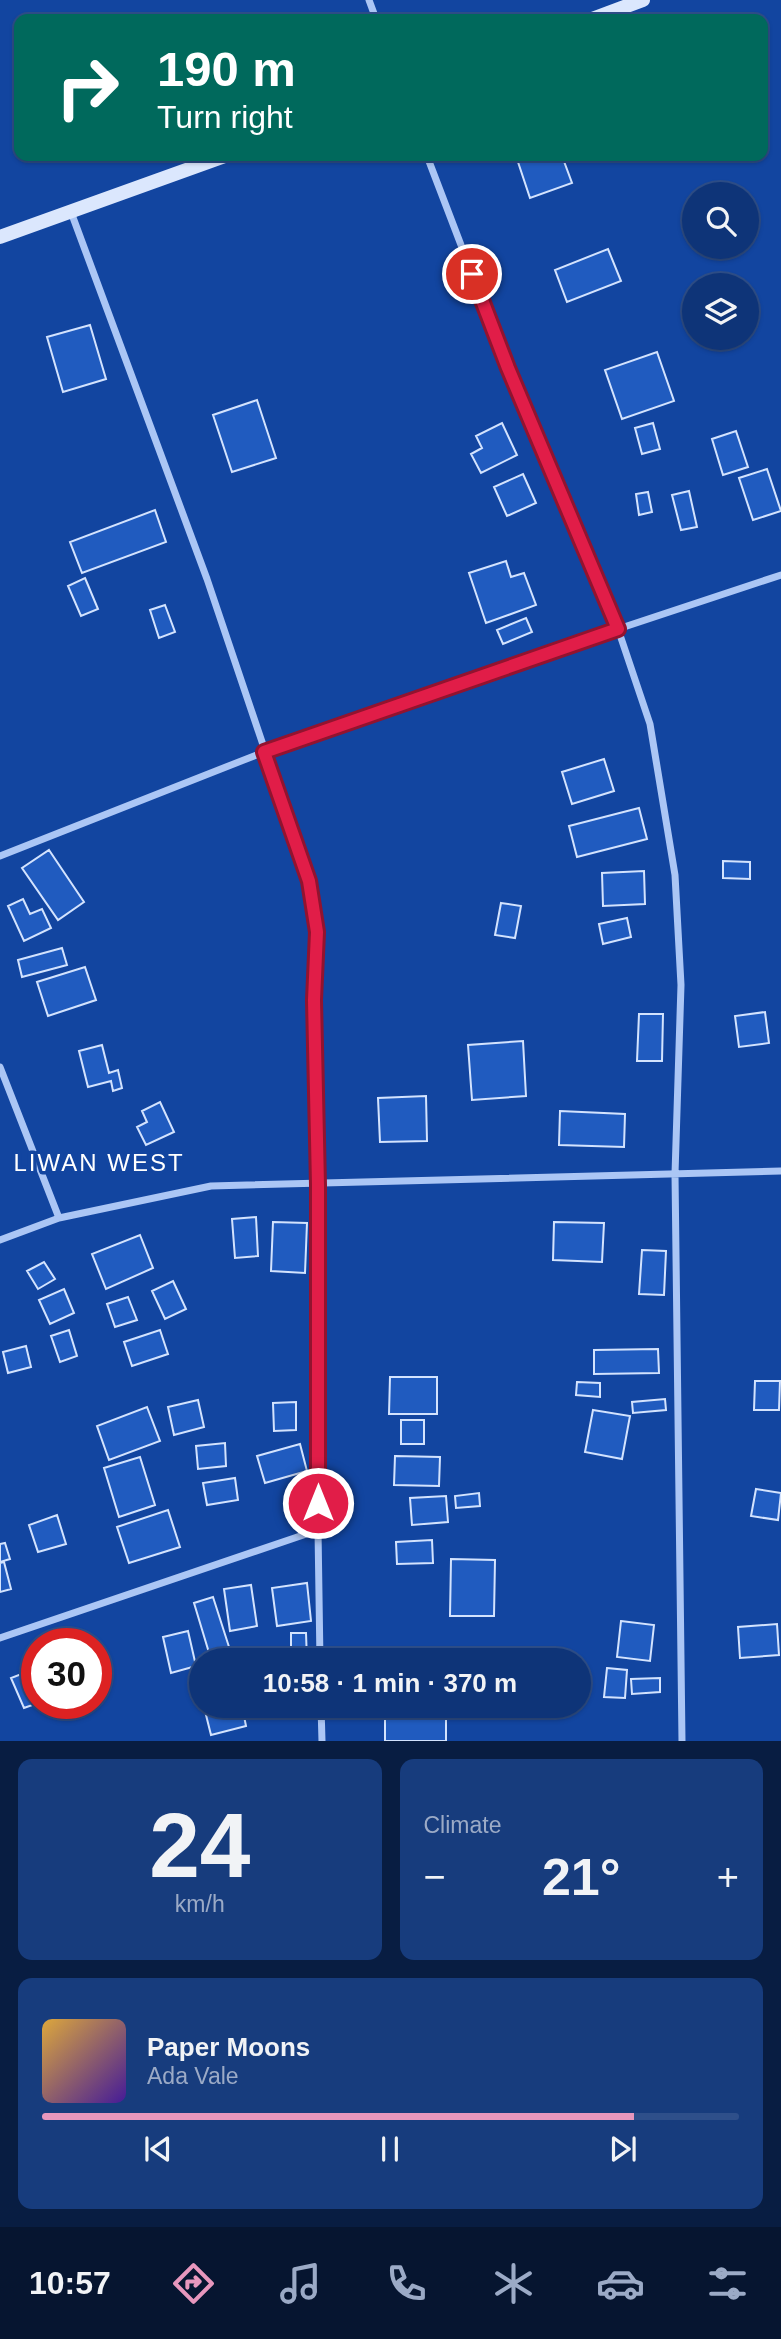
<!DOCTYPE html>
<html lang="en">
<head>
<meta charset="utf-8">
<style>
  body { margin:0; font-family:Arial,sans-serif; background:#173c7d; color:#f1f3f6; height:100vh; display:flex; flex-direction:column; font-size:26px; white-space:nowrap }
  * { box-sizing:border-box; margin:0 }
  p { font-size:23px; color:#9baac6 }
  .icon { flex:none; width:38px; height:38px; fill:none; stroke:currentColor; stroke-width:2; stroke-linecap:round; stroke-linejoin:round }
  .map { position:relative; height:1741px; overflow:hidden }
  .sheet { display:flex; flex-direction:column; gap:18px; padding:18px; background:#081d42; flex:1 }
  .sheet>* { flex:none }
  .top-card { position:absolute; left:14px; top:14px; width:754px; height:147px; border-radius:14px; box-shadow:0 2px 5px #0004,0 0 0 2px #2e4f8a; background:#00695c; color:#fff; overflow:hidden }
  .controls { position:absolute; left:682px; top:182px; display:grid; gap:14px }
  .controls a { display:grid; place-items:center; width:77px; height:77px; border-radius:50%; background:#0e3478; box-shadow:0 2px 5px #0004,0 0 0 2px #2e4f8a; font-size:35px }
  .speed { position:absolute; left:21px; top:1628px; display:flex; gap:14px; font-size:35px; font-weight:700; text-align:center }
  .speed>* { display:grid; place-content:center; width:91px; height:91px; border-radius:50%; background:#0e3478; box-shadow:0 2px 5px #0004,0 0 0 2px #2e4f8a; line-height:1 }
  .speed .limit { border:10px solid #d22; background:#fff; color:#111 }
  .pin { position:absolute; display:grid; place-items:center; width:60px; height:60px; color:#fff; margin:-30px; border:4px solid #fff; border-radius:50%; box-shadow:0 2px 7px #0007 }
  .me { position:absolute; width:77px; margin:-38px; rotate:0deg; stroke-linejoin:round; filter:drop-shadow(0 0 5px #0008) }
  .turn { display:flex; align-items:center; gap:24px; height:147px; padding:0 28px; font-size:32px }
  .turn .icon { width:91px; height:91px; stroke-width:2.5 }
  .turn b { display:block; font-size:49px; line-height:60px }
  .big { font-size:52px; font-weight:800; line-height:1.1 }
  .sheet .card { flex:1; display:flex; flex-direction:column; justify-content:center; gap:10px; min-width:0; padding:0 24px; border-radius:14px; background:#173c7d }
  .sheet .dial { align-items:center; gap:0 }
  .dial b { font-size:91px; line-height:1 }
  .song { display:flex; align-items:center; gap:21px }
  .cover { width:84px; height:84px; border-radius:10px; background:linear-gradient(135deg,hsl(40 70% 55%),hsl(260 70% 35%)) }
  .played { height:7px; border-radius:4px; background:linear-gradient(90deg,#e797bd 85%,#2e4f8a 85%) }
  .keys { display:flex; justify-content:space-around; direction:ltr }
  .heat { display:flex; justify-content:space-between; align-items:center; font-size:38px; direction:ltr }
  .sheet .tiles { flex:1; display:grid; gap:18px; grid-template-columns:1fr 1fr }
  .card:last-child { grid-column:span 2 }
  .trip { position:absolute; left:189px; top:1648px; width:402px; height:70px; border-radius:35px; background:#0e3478; box-shadow:0 2px 5px #0004,0 0 0 2px #2e4f8a; font-weight:800; line-height:70px; text-align:center }
  .tab-bar { display:flex; height:112px; justify-content:space-around; align-items:center; background:#061530; color:#9baac6 }
  .tab-bar .icon { width:49px; height:49px }
  .tab-bar .on { color:#e797bd }
  .tab-bar b { font-size:32px; color:#f1f3f6 }
  .map>svg:first-child { display:block }
  .building { fill:#205bbf; stroke:#d3e3fe; stroke-width:2 }
  .lines { fill:none; stroke-linecap:round; stroke-linejoin:round }
  .street { stroke:#abc6f5; stroke-width:7 }
  .secondary { stroke:#dbe7fd; stroke-width:14 }
  .route-casing { stroke:#92132f; stroke-width:18 }
  .route { stroke:#e11d48; stroke-width:12 }
  .labels { text-anchor:middle; dominant-baseline:central; stroke-width:7; stroke-linejoin:round; paint-order:stroke }
  .quarter-label { font-size:24px; letter-spacing:2px; fill:#fff; stroke:#1245a0 }
</style>
</head>
<body>
<div class="map">
<svg width="781" height="1741" viewBox="0 0 781 1741">
  <rect width="100%" height="100%" fill="#1245a0"/>
  <path class="building" d="M516,156H562L572,183L530,198Z
    M608,249L621,281L567,302L555,270Z
    M90,325L106,379L63,392L47,337Z
    M657,352L674,401L622,419L605,370Z
    M257,400L276,458L232,472L213,415Z
    M502,423L517,455L481,473L471,454L482,448L476,436Z
    M653,423L660,449L642,454L635,428Z
    M736,431L748,467L723,475L712,439Z
    M767,469L781,511L753,520L739,478Z
    M523,474L536,503L507,516L494,487Z
    M689,491L697,527L681,530L672,495Z
    M648,492L652,512L639,515L636,494Z
    M155,510L166,542L82,573L70,542Z
    M506,561L511,577L524,573L536,605L486,623L469,573Z
    M85,578L98,609L81,616L68,586Z
    M165,605L175,632L159,638L150,610Z
    M526,618L532,632L503,644L497,630Z
    M604,759L614,791L572,804L562,772Z
    M639,808L647,839L577,857L569,826Z
    M49,850L84,902L58,920L22,868Z
    M723,861L750,862V879L723,878Z
    M644,871L645,904L603,906L602,873Z
    M23,899L30,914L42,909L51,928L24,941L8,906Z
    M501,903L521,906L515,938L495,935Z
    M627,918L631,937L603,944L599,924Z
    M62,948L67,965L22,977L18,960Z
    M85,967L96,1000L48,1016L37,982Z
    M765,1012L769,1043L739,1047L735,1016Z
    M639,1014H663L662,1061H637Z
    M523,1041L526,1096L472,1100L468,1045Z
    M102,1045L109,1073L118,1070L122,1088L113,1091L111,1081L88,1087L79,1051Z
    M426,1096L427,1141L380,1142L378,1098Z
    M160,1102L174,1132L146,1145L137,1127L147,1122L142,1111Z
    M560,1111L625,1114L624,1147L559,1145Z
    M256,1217L258,1256L235,1258L232,1219Z
    M273,1222L307,1223L305,1273L271,1271Z
    M554,1222L604,1223L602,1262L553,1260Z
    M140,1235L153,1268L106,1289L92,1254Z
    M642,1250L666,1251L664,1295L639,1294Z
    M44,1262L55,1279L38,1289L27,1271Z
    M173,1281L186,1309L165,1319L152,1291Z
    M64,1289L74,1313L50,1324L39,1300Z
    M128,1297L137,1320L115,1327L107,1304Z
    M69,1330L77,1356L60,1362L51,1336Z
    M160,1330L168,1354L132,1366L124,1342Z
    M26,1346L31,1367L8,1373L3,1352Z
    M658,1349L659,1373L594,1374V1350Z
    M390,1377H437V1414H389Z
    M755,1381H780L779,1410H754Z
    M577,1382L600,1383V1397L576,1395Z
    M665,1399L666,1410L633,1413L632,1402Z
    M198,1400L204,1427L174,1435L168,1407Z
    M296,1402V1430L274,1431L273,1403Z
    M147,1407L160,1441L109,1460L97,1426Z
    M593,1410L630,1416L622,1459L585,1452Z
    M401,1420H424V1444H401Z
    M225,1443L226,1466L198,1469L196,1446Z
    M300,1444L307,1471L265,1483L257,1456Z
    M395,1456L440,1457L439,1486L394,1485Z
    M140,1457L155,1505L119,1517L104,1468Z
    M235,1478L238,1500L207,1505L203,1483Z
    M756,1489L781,1493L778,1520L751,1516Z
    M479,1493L480,1506L456,1508L455,1496Z
    M446,1496L448,1522L412,1525L410,1498Z
    M168,1510L180,1547L129,1563L117,1527Z
    M57,1515L66,1544L38,1552L29,1525Z
    M432,1540L433,1563L397,1564L396,1542Z
    M5,1543L10,1559L0,1562V1544Z
    M451,1559L495,1560L494,1616H450Z
    M4,1562L11,1589L0,1592V1563Z
    M307,1583L311,1621L277,1626L272,1588Z
    M251,1585L257,1626L230,1631L224,1589Z
    M213,1597L230,1650L210,1656L194,1603Z
    M621,1621L654,1625L650,1661L617,1657Z
    M777,1624L779,1655L740,1658L738,1627Z
    M188,1631L196,1666L171,1673L163,1637Z
    M291,1633H306L307,1661H291Z
    M422,1653V1661H402L401,1654Z
    M37,1668L38,1703L24,1708L11,1678Z
    M607,1668L627,1670L625,1698L604,1697Z
    M660,1678V1692L632,1694L631,1679Z
    M222,1706H242L246,1726L211,1735L205,1711Z
    M446,1712V1741H385V1713Z"/>
  <g class="lines">
    <path class="street" d="M369,0L376,19
      M427,156L508,368L618,629L650,724L675,875L681,985L675,1174L682,1741
      M71,212L207,579L309,881L317,932L314,1000L318,1185V1530L320,1661
      M0,856L264,752L618,629L781,575
      M0,1067L59,1218
      M0,1240L59,1218L211,1186L781,1171
      M0,1638L318,1530
      M321,1706L322,1741"/>
    <path class="secondary" d="M592,19L643,0
      M0,237L225,156"/>
  </g>
  <g class="lines">
    <defs>
      <path id="route" d="M318,1503V1185L314,1000L317,932L309,881L264,752L618,629L508,368L472,274"/>
    </defs>
    <use href="#route" class="route-casing"/>
    <use href="#route" class="route"/>
  </g>
  <g class="labels">
    <g class="quarter-label">
      <text x="99" y="1162">LIWAN WEST</text>
    </g>
  </g>
</svg>
<div class="controls">
<a><svg class="icon" aria-label="search" viewBox="0 0 24 24"><circle cx="10" cy="10" r="6"/><path d="M15 15l6 6"/></svg></a>
<a><svg class="icon" aria-label="layers" viewBox="0 0 24 24"><path d="M12 4l9 5-9 5-9-5zM3 14l9 5 9-5"/></svg></a>
</div>
<div class="speed"><div class="limit">30</div></div>
<div class="pin" style="left:472px;top:274px;background:#d93025"><svg class="icon" aria-label="arrive" viewBox="0 0 24 24"><path d="M6 21V4h12l-3 4 3 4H6"/></svg></div>
<svg class="me" style="left:318px;top:1503px" viewBox="-20 -20 40 40"><circle r="17" fill="#e11d48" stroke="#fff" stroke-width="3"/><path d="M0-11L8 9 0 5-8 9z" fill="#fff"/></svg>
<div class="trip">10:58 · 1 min · 370 m</div>
<div class="top-card">
<div class="turn"><svg class="icon" aria-label="right" viewBox="0 0 24 24"><path d="M7 20v-9h11M14 6l5 5-5 5"/></svg><div><b>190 m</b>Turn right</div></div>
</div>
</div>
<section class="sheet">
<div class="tiles">
<div class="card dial"><b>24</b><p>km/h</p></div>
<div class="card"><p>Climate</p>
<div class="heat"><a>−</a><b class="big">21°</b><a>+</a></div>
</div>
<div class="card">
<div class="song"><i class="cover"></i><div><b>Paper Moons</b><p>Ada Vale</p></div></div>
<div class="played"></div>
<div class="keys"><svg class="icon" aria-label="previous" viewBox="0 0 24 24"><path d="M18 5L8 12l10 7zM5 5v14"/></svg><svg class="icon" aria-label="pause" viewBox="0 0 24 24"><path d="M8 5v14M16 5v14"/></svg><svg class="icon" aria-label="next" viewBox="0 0 24 24"><path d="M6 5l10 7-10 7zM19 5v14"/></svg></div>
</div>
</div>
</section>
<nav class="tab-bar">
<b>10:57</b>
<svg class="icon on" aria-label="directions" viewBox="0 0 24 24"><path d="M12 3l9 9-9 9-9-9zM9 14v-3h6M13 9l2 2-2 2"/></svg>
<svg class="icon" aria-label="music" viewBox="0 0 24 24"><path d="M9 18V5l10-2v13"/><circle cx="6" cy="18" r="3"/><circle cx="16" cy="16" r="3"/></svg>
<svg class="icon" aria-label="phone" viewBox="0 0 24 24"><path d="M5 4h4l2 5-3 2q2 4 5 5l2-3 5 2v4C11 20 4 13 5 4z"/></svg>
<svg class="icon" aria-label="climate" viewBox="0 0 24 24"><path d="M12 3v18M4 7l16 10M4 17L20 7"/></svg>
<svg class="icon" aria-label="car" viewBox="0 0 24 24"><path d="M5 17H2v-5l4-1 3-4h7l3 4 3 1v5h-3M9 17h6M6 11h13"/><circle cx="7" cy="17" r="2"/><circle cx="17" cy="17" r="2"/></svg>
<svg class="icon" aria-label="filters" viewBox="0 0 24 24"><path d="M4 7h16M4 17h16"/><circle cx="9" cy="7" r="2"/><circle cx="15" cy="17" r="2"/></svg>
</nav>
</body>
</html>
